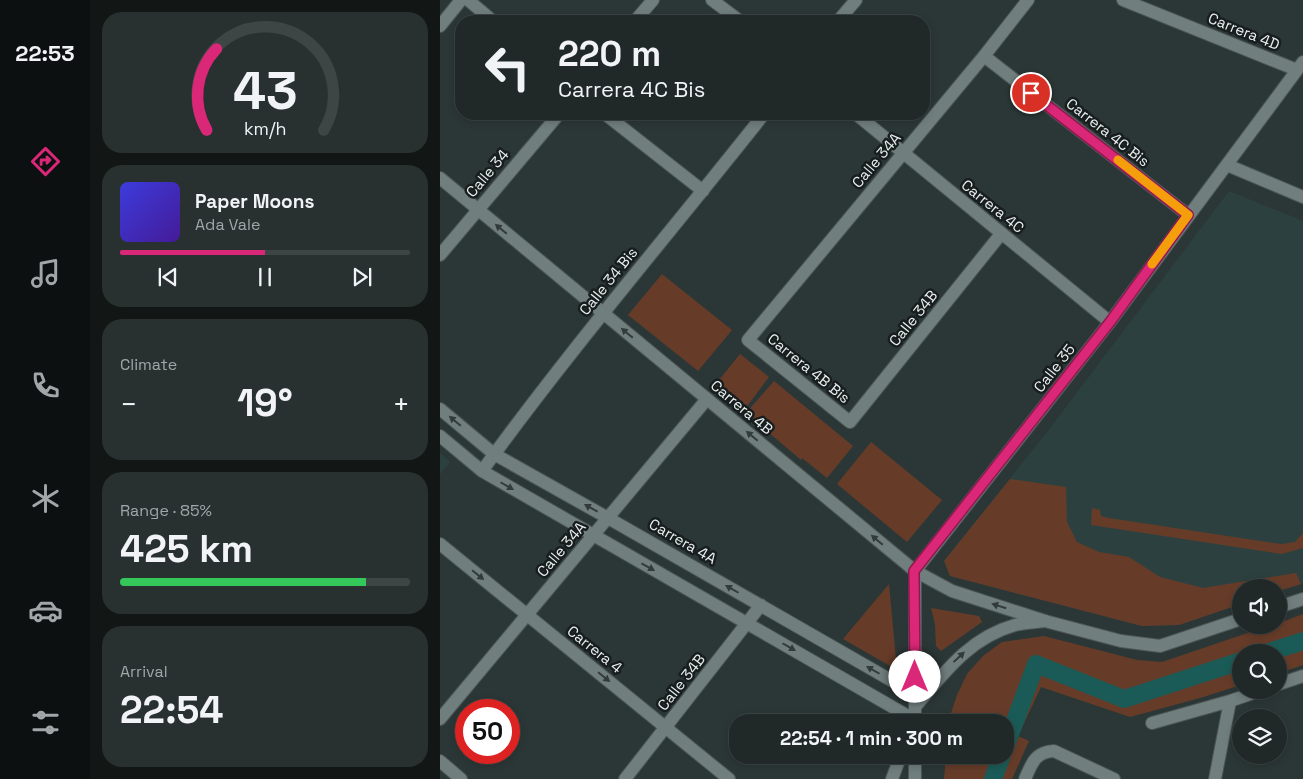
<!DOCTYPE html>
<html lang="en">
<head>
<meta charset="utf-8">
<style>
  body { margin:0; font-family:"Space Grotesk",sans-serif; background:#283130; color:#f1f3f6; height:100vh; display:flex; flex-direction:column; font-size:19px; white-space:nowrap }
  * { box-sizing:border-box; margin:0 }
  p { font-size:16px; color:#a2a6a8 }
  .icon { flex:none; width:28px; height:28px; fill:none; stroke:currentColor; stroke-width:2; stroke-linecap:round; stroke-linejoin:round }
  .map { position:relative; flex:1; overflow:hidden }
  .side { display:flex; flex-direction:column; gap:12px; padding:12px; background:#121716; width:350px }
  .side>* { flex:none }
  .top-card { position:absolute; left:15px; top:15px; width:475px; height:105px; border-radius:20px; box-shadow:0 2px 8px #0003,0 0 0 1px #3d4545; background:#202928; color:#f1f3f6; overflow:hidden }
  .controls { position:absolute; left:792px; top:579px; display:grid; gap:10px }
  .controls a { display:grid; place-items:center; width:55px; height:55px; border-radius:50%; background:#202928; box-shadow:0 2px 8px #0003,0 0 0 1px #3d4545; font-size:25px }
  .speed { position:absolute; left:15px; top:699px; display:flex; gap:10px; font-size:25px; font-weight:700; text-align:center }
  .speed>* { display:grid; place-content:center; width:65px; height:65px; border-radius:50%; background:#202928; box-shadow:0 2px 8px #0003,0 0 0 1px #3d4545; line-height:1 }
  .speed .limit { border:8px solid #d22; background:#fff; color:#111 }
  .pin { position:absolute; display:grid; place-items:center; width:42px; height:42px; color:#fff; margin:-21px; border:2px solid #fff; border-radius:50%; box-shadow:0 1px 5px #0007 }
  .me { position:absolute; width:55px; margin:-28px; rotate:0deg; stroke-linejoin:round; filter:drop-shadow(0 0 4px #0008) }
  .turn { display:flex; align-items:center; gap:18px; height:105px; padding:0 20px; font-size:22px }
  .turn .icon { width:65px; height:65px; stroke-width:2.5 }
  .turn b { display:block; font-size:35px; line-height:42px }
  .big { font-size:38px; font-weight:700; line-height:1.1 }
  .side .widget { flex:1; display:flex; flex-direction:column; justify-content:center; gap:8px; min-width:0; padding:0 18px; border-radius:20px; background:#283130 }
  .side .dial { align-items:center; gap:0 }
  .dial svg { height:130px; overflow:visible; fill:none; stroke:#3d4545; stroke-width:7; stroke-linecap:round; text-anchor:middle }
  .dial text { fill:#f1f3f6; stroke:none }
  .song { display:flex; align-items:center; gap:15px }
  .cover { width:60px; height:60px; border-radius:8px; background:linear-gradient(135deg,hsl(240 70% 55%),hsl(260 70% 35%)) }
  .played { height:5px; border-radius:2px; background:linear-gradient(90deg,#db2777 50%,#3d4545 50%) }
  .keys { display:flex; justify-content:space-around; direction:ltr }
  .heat { display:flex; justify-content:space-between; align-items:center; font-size:28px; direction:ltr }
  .charge { height:8px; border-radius:4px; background:linear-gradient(90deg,#34c759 85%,#3d4545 0) }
  .trip { position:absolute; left:289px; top:714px; width:285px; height:50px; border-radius:20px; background:#202928; box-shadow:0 2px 8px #0003,0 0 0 1px #3d4545; font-weight:700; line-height:50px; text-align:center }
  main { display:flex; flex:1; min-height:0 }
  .menu { display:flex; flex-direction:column; width:90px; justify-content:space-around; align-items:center; background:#0d1010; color:#a2a6a8 }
  .menu .icon { width:35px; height:35px }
  .menu .on { color:#db2777 }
  .menu b { font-size:22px; color:#f1f3f6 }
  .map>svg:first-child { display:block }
  .built { fill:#2c413f }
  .green { fill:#663c29 }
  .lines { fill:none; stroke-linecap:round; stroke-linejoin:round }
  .canal { stroke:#1b5b57; stroke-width:18 }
  .street-casing { stroke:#4b5555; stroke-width:14 }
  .secondary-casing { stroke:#4b5555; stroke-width:14 }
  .street { stroke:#707e7d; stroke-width:12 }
  .secondary { stroke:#707e7d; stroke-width:12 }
  .oneway { fill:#323a3a }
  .route-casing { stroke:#8e194d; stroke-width:12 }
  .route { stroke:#db2777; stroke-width:9 }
  .slow { stroke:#f59e0b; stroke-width:9 }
  .labels { text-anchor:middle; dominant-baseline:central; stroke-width:5; stroke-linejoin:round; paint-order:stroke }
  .street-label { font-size:15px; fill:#e9f0f0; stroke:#181d1d }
</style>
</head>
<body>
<main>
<nav class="menu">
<b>22:53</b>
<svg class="icon on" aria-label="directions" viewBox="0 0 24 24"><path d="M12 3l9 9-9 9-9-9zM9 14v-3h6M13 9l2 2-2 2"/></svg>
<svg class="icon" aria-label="music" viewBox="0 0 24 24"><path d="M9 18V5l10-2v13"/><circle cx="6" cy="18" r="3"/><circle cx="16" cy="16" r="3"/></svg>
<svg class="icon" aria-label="phone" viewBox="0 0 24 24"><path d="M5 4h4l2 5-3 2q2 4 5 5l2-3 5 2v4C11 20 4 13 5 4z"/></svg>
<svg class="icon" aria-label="climate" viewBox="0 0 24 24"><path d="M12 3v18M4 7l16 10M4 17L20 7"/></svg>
<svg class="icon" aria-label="car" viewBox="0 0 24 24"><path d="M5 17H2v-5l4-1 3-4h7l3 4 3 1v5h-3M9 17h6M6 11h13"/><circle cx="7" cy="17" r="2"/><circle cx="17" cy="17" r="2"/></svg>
<svg class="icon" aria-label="filters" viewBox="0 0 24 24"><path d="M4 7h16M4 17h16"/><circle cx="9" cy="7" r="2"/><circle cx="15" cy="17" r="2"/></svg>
</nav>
<section class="side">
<div class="widget dial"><svg viewBox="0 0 100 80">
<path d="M14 69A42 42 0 1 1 86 69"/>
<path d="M14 69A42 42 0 0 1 20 19" stroke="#db2777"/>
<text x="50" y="56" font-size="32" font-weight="700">43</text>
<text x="50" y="72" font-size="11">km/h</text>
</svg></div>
<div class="widget">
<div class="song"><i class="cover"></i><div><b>Paper Moons</b><p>Ada Vale</p></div></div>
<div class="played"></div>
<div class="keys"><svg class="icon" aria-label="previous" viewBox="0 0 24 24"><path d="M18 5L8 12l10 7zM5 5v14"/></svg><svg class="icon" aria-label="pause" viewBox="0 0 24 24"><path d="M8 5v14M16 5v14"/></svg><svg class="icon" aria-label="next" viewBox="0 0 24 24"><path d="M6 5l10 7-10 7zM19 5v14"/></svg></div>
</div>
<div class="widget"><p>Climate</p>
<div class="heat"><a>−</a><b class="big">19°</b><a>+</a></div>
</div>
<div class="widget"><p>Range · 85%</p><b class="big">425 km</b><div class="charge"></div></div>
<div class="widget"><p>Arrival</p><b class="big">22:54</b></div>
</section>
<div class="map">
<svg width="863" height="779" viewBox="0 0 863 779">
  <rect width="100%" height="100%" fill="#2b3736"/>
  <path class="built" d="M789,191L863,221V583L839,591V588H801V604L739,625L702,626L510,576L504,561L611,427Z
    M0,453L10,462L0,474Z"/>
  <path class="green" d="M222,274L292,330L258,371L188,315Z
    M300,354L329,377L305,409L275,385Z
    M334,381L413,446L387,478L362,458L361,460L306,413Z
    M431,442L502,500L467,542L397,484Z
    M570,479L626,487L627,522L637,542L659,552L689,557L720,577L763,588L856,573L861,584L839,591V588H801V604L739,625L702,626L510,576L504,561Z
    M652,508L660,510L661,516L669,518L841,544L855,542L863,533V548L842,554L651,525Z
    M449,584L457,670L403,639Z
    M491,608L539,616L542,622L501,651L496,646L495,624Z
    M863,614V665L839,673V652H801V685L760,698L690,717L601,687L578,736L589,741L572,779H504L506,755H565V722H508L517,695L527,674L543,656L562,642L604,636L697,660L722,662L831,625H839V623Z"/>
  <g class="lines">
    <path class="canal" d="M829,652L863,641
      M565,748L596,664L684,699L801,661
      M553,779L562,755"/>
    <defs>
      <path id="street" d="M28,0L53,21
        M272,0L300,21
        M683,0L857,70
        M195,21L213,0
        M398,21L416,0
        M0,26L21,0
        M544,56L748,215
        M165,114L263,191
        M416,114L670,322
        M787,165L863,197
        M561,234L410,422L308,340L544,56L588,0
        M0,255L119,114
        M0,409L54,454L168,518L475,694
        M0,436L42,471L475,720L474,722
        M42,471C131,348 230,233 324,114
        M839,607L863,599
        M801,619L720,646L681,641L605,621L512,591L475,571L670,322L863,62
        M839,684L863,676
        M0,719L267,399
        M712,723L790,701L822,690
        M0,761L21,779
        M185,779L321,605
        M452,779L461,755
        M585,779C592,763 595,752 614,751L674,779
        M775,779L790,701"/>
      <path id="secondary" d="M0,178L475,571V722
        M0,544L289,779
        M475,707C504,673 529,638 575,625C584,623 595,622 605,621
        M475,755V779"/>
    </defs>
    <use href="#street" class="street-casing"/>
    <use href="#secondary" class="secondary-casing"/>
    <use href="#street" class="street"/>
    <use href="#secondary" class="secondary"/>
  </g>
  <defs><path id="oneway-solid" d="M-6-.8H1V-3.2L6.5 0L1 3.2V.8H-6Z" transform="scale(1.25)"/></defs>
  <g class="oneway">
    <use href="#oneway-solid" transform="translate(61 229) rotate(-140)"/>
    <use href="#oneway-solid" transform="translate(187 333) rotate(-140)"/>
    <use href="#oneway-solid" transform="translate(15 421) rotate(-140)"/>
    <use href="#oneway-solid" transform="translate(312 436) rotate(-140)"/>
    <use href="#oneway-solid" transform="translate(67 486) rotate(30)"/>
    <use href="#oneway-solid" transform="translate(151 508) rotate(-151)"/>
    <use href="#oneway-solid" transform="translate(437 540) rotate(-140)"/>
    <use href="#oneway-solid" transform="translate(208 567) rotate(29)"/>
    <use href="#oneway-solid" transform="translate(38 575) rotate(39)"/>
    <use href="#oneway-solid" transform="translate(292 589) rotate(-150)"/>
    <use href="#oneway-solid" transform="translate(559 606) rotate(-163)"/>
    <use href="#oneway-solid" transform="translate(349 647) rotate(30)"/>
    <use href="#oneway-solid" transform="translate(519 657) rotate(-43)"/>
    <use href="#oneway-solid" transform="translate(433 670) rotate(-150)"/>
    <use href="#oneway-solid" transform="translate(164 677) rotate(39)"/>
  </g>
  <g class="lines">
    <defs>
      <path id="route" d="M475,677L474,571L670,322L748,215L591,93"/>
    </defs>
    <use href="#route" class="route-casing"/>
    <use href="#route" class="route"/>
    <path class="slow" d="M678,160L748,215L712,264"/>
  </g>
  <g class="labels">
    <g class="street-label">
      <text transform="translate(804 31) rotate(22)">Carrera 4D</text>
      <text transform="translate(668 132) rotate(38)">Carrera 4C Bis</text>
      <text transform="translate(436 160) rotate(-50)">Calle 34A</text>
      <text transform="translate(47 173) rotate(-50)">Calle 34</text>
      <text transform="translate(553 206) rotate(39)">Carrera 4C</text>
      <text transform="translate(168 281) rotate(-51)">Calle 34 Bis</text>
      <text transform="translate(473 318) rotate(-51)">Calle 34B</text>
      <text transform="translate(369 368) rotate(39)">Carrera 4B Bis</text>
      <text transform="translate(614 368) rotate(-52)">Calle 35</text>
      <text transform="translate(302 407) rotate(40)">Carrera 4B</text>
      <text transform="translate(243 541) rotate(30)">Carrera 4A</text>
      <text transform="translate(121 549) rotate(-50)">Calle 34A</text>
      <text transform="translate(155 649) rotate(39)">Carrera 4</text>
      <text transform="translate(241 682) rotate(-52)">Calle 34B</text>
    </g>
  </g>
</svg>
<div class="controls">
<a><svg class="icon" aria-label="sound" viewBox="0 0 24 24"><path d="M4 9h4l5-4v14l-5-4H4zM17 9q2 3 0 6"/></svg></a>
<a><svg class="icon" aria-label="search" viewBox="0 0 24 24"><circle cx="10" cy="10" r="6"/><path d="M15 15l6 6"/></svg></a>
<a><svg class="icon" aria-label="layers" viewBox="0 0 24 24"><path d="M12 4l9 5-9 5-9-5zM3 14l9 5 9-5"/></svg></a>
</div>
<div class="speed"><div class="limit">50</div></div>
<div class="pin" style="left:591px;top:93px;background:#d93025"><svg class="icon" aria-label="arrive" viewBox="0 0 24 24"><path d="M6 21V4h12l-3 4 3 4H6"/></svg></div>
<svg class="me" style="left:475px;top:677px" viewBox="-20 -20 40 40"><circle r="19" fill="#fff"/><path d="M0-13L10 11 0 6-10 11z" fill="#db2777"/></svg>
<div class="trip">22:54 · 1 min · 300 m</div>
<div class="top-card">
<div class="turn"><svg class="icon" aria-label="left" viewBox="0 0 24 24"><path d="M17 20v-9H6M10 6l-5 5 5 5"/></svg><div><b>220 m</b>Carrera 4C Bis</div></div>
</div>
</div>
</main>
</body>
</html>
